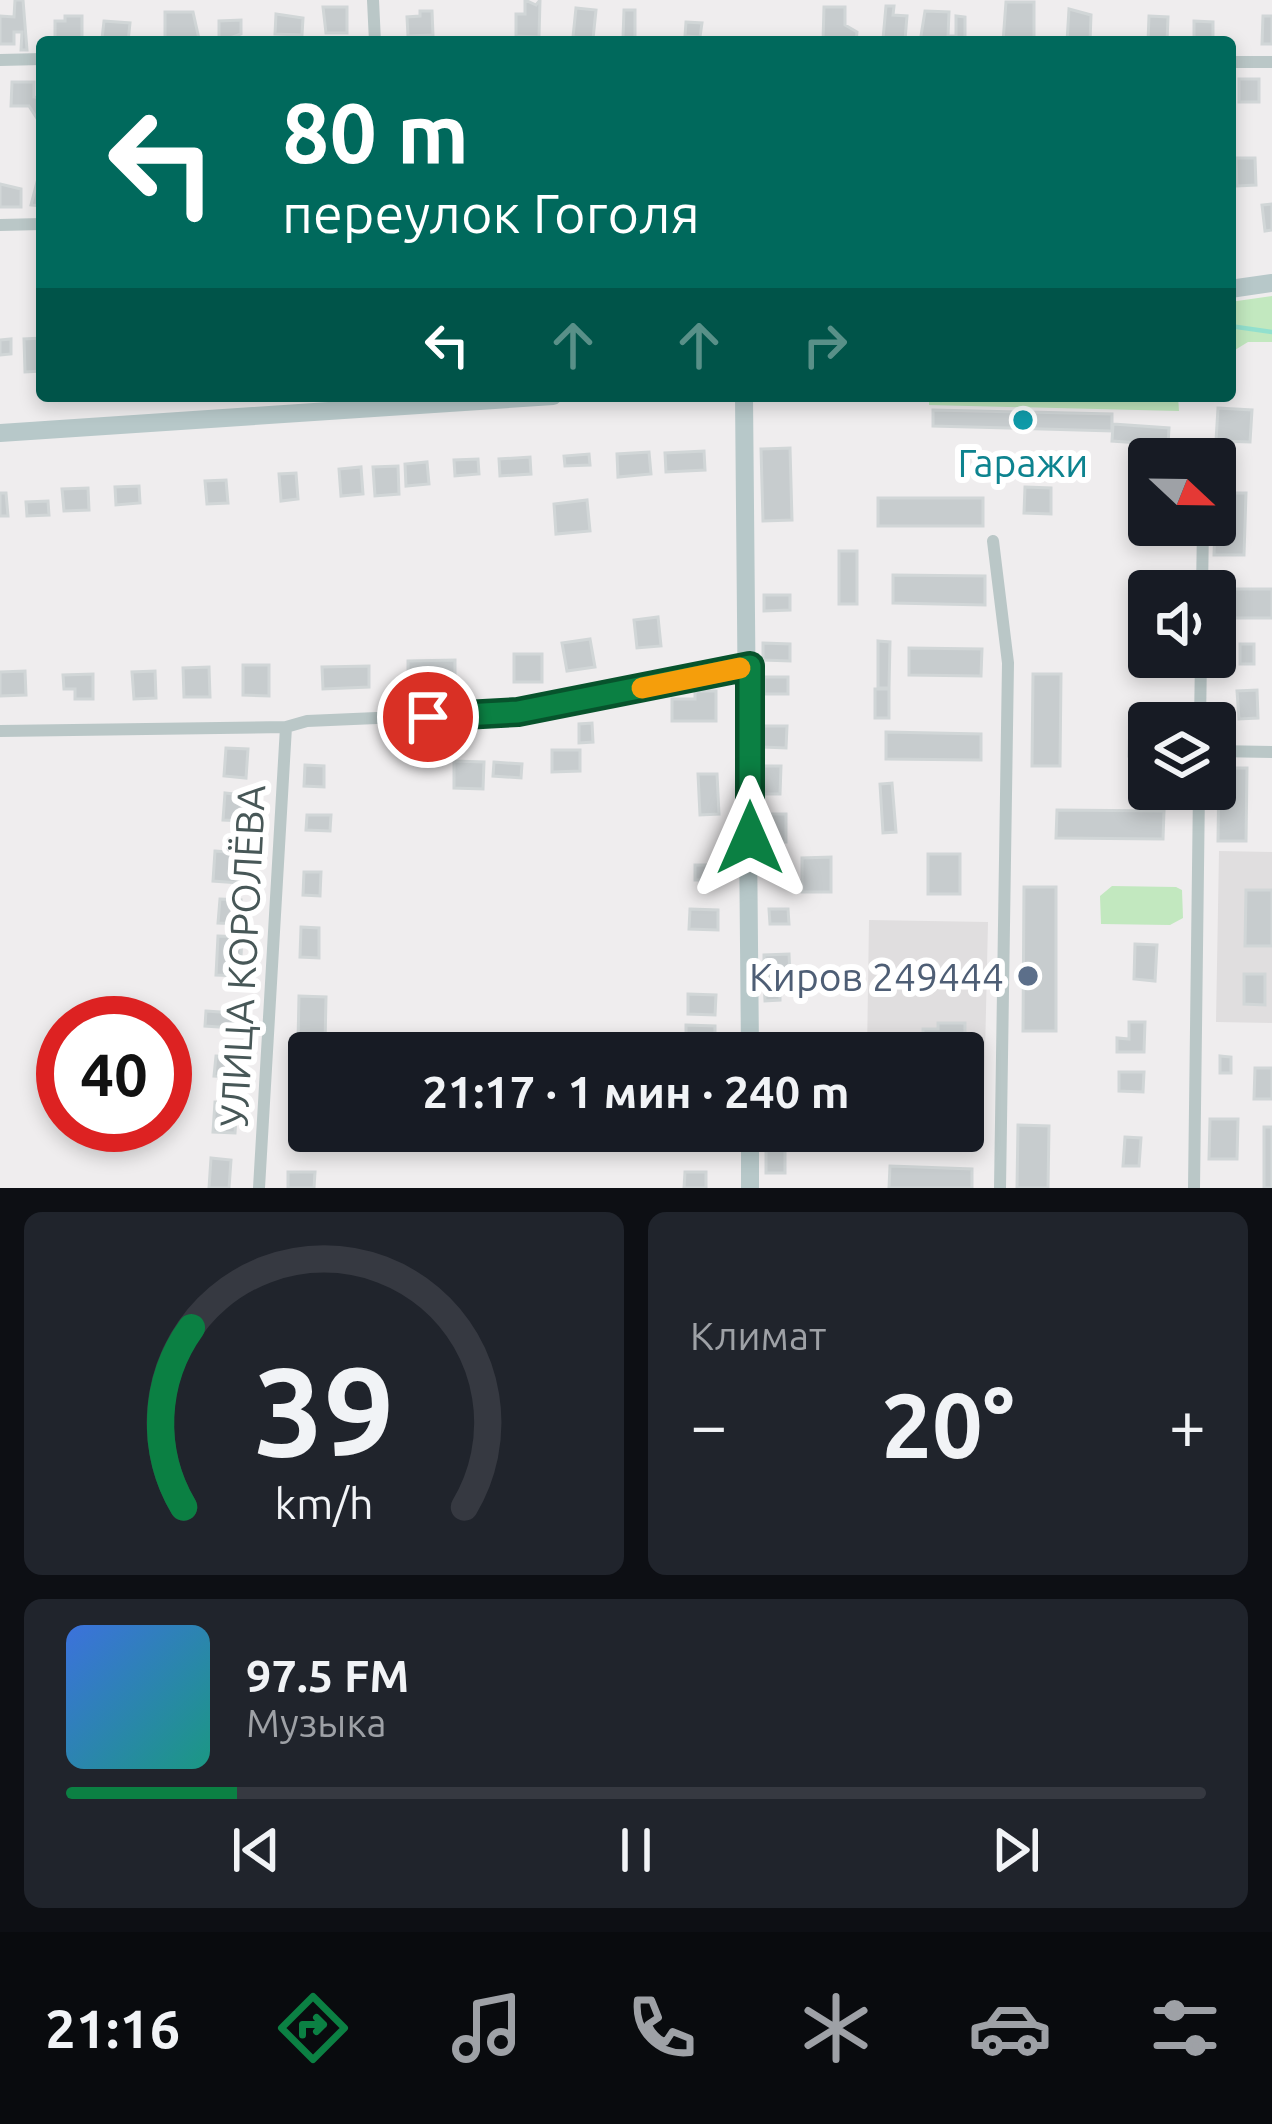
<!DOCTYPE html>
<html lang="ru">
<head>
<meta charset="utf-8">
<style>
  body { margin:0; font-family:Ubuntu,sans-serif; background:#20242c; color:#f1f3f6; height:100vh; display:flex; flex-direction:column; font-size:45px; white-space:nowrap }
  * { box-sizing:border-box; margin:0 }
  p { font-size:39px; color:#9ea1a6 }
  .icon { flex:none; width:66px; height:66px; fill:none; stroke:currentColor; stroke-width:2; stroke-linecap:round; stroke-linejoin:round }
  .map { position:relative; height:1188px; overflow:hidden }
  .side { display:flex; flex-direction:column; gap:24px; padding:24px; background:#0d0f14; flex:1 }
  .side>* { flex:none }
  .banner { position:absolute; left:36px; top:36px; width:1200px; height:366px; border-radius:12px; box-shadow:0 6px 18px #0003; background:#00695c; color:#fff; overflow:hidden }
  .needle { width:78px; rotate:112deg }
  .controls { position:absolute; left:1128px; top:438px; display:grid; gap:24px }
  .controls a { display:grid; place-items:center; width:108px; height:108px; border-radius:12px; background:#171b24; box-shadow:0 6px 18px #0003; font-size:60px }
  .speed { position:absolute; left:36px; top:996px; display:flex; gap:24px; font-size:60px; font-weight:700; text-align:center }
  .speed>* { display:grid; place-content:center; width:156px; height:156px; border-radius:50%; background:#171b24; box-shadow:0 6px 18px #0003; line-height:1 }
  .speed .limit { border:18px solid #d22; background:#fff; color:#111 }
  .pin { position:absolute; display:grid; place-items:center; width:102px; height:102px; color:#fff; margin:-51px; border:6px solid #fff; border-radius:50%; box-shadow:0 3px 12px #0007 }
  .me { position:absolute; width:132px; margin:-66px; rotate:0deg; stroke-linejoin:round; filter:drop-shadow(0 0 9px #0008) }
  .turn { display:flex; align-items:center; gap:42px; height:252px; padding:0 48px; font-size:54px }
  .turn .icon { width:156px; height:156px; stroke-width:2.5 }
  .turn b { display:block; font-size:84px; line-height:102px }
  .lanes { display:flex; align-items:center; height:114px; padding:0 48px; background:#0003; justify-content:center; gap:60px; direction:ltr }
  .lanes .off { opacity:.35 }
  .big { font-size:90px; font-weight:600; line-height:1.1 }
  .side .widget { flex:1; display:flex; flex-direction:column; justify-content:center; gap:18px; min-width:0; padding:0 42px; border-radius:18px; background:#20242c }
  .side .dial { align-items:center; gap:0 }
  .dial svg { height:312px; overflow:visible; fill:none; stroke:#363941; stroke-width:7; stroke-linecap:round; text-anchor:middle }
  .dial text { fill:#f1f3f6; stroke:none }
  .song { display:flex; align-items:center; gap:36px }
  .cover { width:144px; height:144px; border-radius:18px; background:linear-gradient(135deg,hsl(220 70% 55%),hsl(170 70% 35%)) }
  .played { height:12px; border-radius:6px; background:linear-gradient(90deg,#0b8043 15%,#363941 15%) }
  .keys { display:flex; justify-content:space-around; direction:ltr }
  .heat { display:flex; justify-content:space-between; align-items:center; font-size:66px; direction:ltr }
  .side .tiles { flex:1; display:grid; gap:24px; grid-template-columns:1fr 1fr }
  .widget:last-child { grid-column:span 2 }
  .trip { position:absolute; left:288px; top:1032px; width:696px; height:120px; border-radius:12px; background:#171b24; box-shadow:0 6px 18px #0003; font-weight:600; line-height:120px; text-align:center }
  .dock { display:flex; height:192px; justify-content:space-around; align-items:center; background:#090b0e; color:#9ea1a6 }
  .dock .icon { width:84px; height:84px }
  .dock .current { color:#0b8043 }
  .dock b { font-size:54px; color:#f1f3f6 }
  .map>svg:first-child { display:block }
  .education { fill:#e0dedf }
  .green { fill:#c2e8bf }
  .lines { fill:none; stroke-linecap:round; stroke-linejoin:round }
  .stream { stroke:#92e0ce; stroke-width:4.5 }
  .building { fill:#c7ccce; stroke:#d1d6d7; stroke-width:3 }
  .street { stroke:#bac7c7; stroke-width:12 }
  .secondary { stroke:#b7c8c9; stroke-width:18 }
  .route-casing { stroke:#07532c; stroke-width:30 }
  .route { stroke:#0b8043; stroke-width:21 }
  .slow { stroke:#f59e0b; stroke-width:21 }
  .culture-dot { fill:#0f9aa8; stroke:#fff; stroke-width:4.5 }
  .service-dot { fill:#5c6f8a; stroke:#fff; stroke-width:4.5 }
  .labels { text-anchor:middle; dominant-baseline:central; stroke-width:12; stroke-linejoin:round; paint-order:stroke }
  .culture-label { font-size:39px; fill:#0d838f; stroke:#fff }
  .street-label { font-size:39px; fill:#475757; stroke:#fff }
  .service-label { font-size:39px; fill:#4e5e75; stroke:#fff; text-anchor:end }
</style>
</head>
<body>
<div class="map">
<svg width="1272" height="1188" viewBox="0 0 1272 1188">
  <rect width="100%" height="100%" fill="#efedee"/>
  <path class="education" d="M1219,851L1272,852V1023L1216,1022Z
    M869,920L988,922L983,1142L865,1140V1131H963V1053H867Z"/>
  <path class="green" d="M1272,296V342H1248L1230,353V302Z
    M929,396H1178L1179,411L929,405Z
    M1112,886L1176,887L1182,890L1183,918L1170,925L1101,924L1100,896Z"/>
  <g class="lines">
    <path class="stream" d="M1230,326L1272,332
      M941,400L947,396"/>
  </g>
  <path class="building" d="M15,0H23L27,50H21L22,32H14V44H0V16L14,17Z
    M525,0L536,5L540,0L539,37L516,36V14H525Z
    M1006,2H1034V42H1003Z
    M886,6H894L893,15L907,16L905,40L883,39Z
    M323,7H347V33H326Z
    M824,7H845V25L857,32L856,42H823Z
    M576,8L596,10L593,39L573,37Z
    M1069,9L1091,15L1090,42H1067Z
    M624,10H635V38H623Z
    M420,11H432L433,35L408,36L407,17L420,16Z
    M925,11L949,12L948,36H956V16L965,17V42H920Z
    M165,12H193L199,39L165,38Z
    M276,14L303,18L302,35L275,34Z
    M65,16H82V42H55V21H65Z
    M1149,16L1168,17L1167,42H1148Z
    M1263,16H1272V44H1262Z
    M241,20V34L219,42V21Z
    M104,21L130,23L128,42L102,39Z
    M1194,21L1213,22V42H1194Z
    M686,22L702,23L700,37L685,36Z
    M1239,79H1259V102H1239Z
    M12,82H34V97L41,98L38,120L29,106H11Z
    M1236,158H1255L1256,185L1237,186Z
    M37,182H42V206L31,205Z
    M0,184L21,189V207H0Z
    M1272,204V230L1265,231L1262,205Z
    M42,338V371L25,372L24,339Z
    M11,339V354L0,355V340Z
    M1218,408L1252,410L1250,442L1216,441Z
    M933,410L1112,414V431L933,426Z
    M1113,424L1169,428L1168,445L1112,441Z
    M790,448L792,520L763,521L761,449Z
    M704,451L705,470L666,472L665,453Z
    M649,452L651,474L618,477L617,454Z
    M589,454L590,465L565,466L564,456Z
    M530,457L531,474L500,476L499,459Z
    M478,459L479,474L455,476L454,460Z
    M427,462L429,484L406,486L405,464Z
    M398,466L399,494L375,496L373,467Z
    M361,467L363,494L341,496L339,469Z
    M296,473L298,499L281,501L279,474Z
    M226,480L228,503L207,504L205,481Z
    M139,486L140,503L116,505L115,487Z
    M1025,487L1051,488V514L1024,513Z
    M88,488L89,510L64,511L62,489Z
    M1141,491H1149V525H1164V543H1141Z
    M0,493H6L8,516H0Z
    M1216,493H1246L1244,555H1214Z
    M878,498H983V526H878Z
    M587,500L590,531L556,534L554,504Z
    M48,501L49,515L27,516L26,502Z
    M839,551H857V604H839Z
    M893,575L985,576V605L893,603Z
    M1212,589H1272V618H1215Z
    M1136,590L1164,591H1149V650H1135Z
    M764,595H790V610L764,611Z
    M658,617L661,646L637,648L634,620Z
    M590,639L595,667L567,671L562,643Z
    M878,641L890,642L889,688H878Z
    M763,643L790,644V661L763,660Z
    M1240,644H1254V664H1240Z
    M909,648L982,649L981,676L909,675Z
    M514,654H542V682H514Z
    M455,660V681L408,682V661Z
    M243,665H269V696L243,695Z
    M369,666V687L323,689L322,667Z
    M209,667L210,697H184L183,668Z
    M25,671L26,695L0,696V672Z
    M155,671L156,698L134,699L132,672Z
    M93,674V699H75V689H64L63,675Z
    M1033,674H1061L1060,766H1032Z
    M764,677H788V694H764Z
    M875,689H889V718H875Z
    M1257,690L1258,718L1239,719L1237,691Z
    M695,691H716V721H672V699H695Z
    M1130,720H1161L1149,723V756H1129Z
    M592,723L593,742L579,743V724Z
    M761,726H787L786,748L761,747Z
    M886,732L981,734V760L886,759Z
    M226,748L248,749L246,778L224,776Z
    M552,750H580V771L552,772Z
    M454,761L484,762L483,789L454,788Z
    M494,762L522,764L521,778L493,776Z
    M305,765L324,766V787L304,786Z
    M763,766H781L780,794H762Z
    M1219,768H1247L1246,841H1218Z
    M698,774H717L719,814L700,815Z
    M892,783L896,832L883,833L880,784Z
    M225,793L246,795L244,821L223,820Z
    M1057,810L1164,811L1163,839L1056,838Z
    M766,814H786V842H766Z
    M307,815H331L330,831L306,830Z
    M215,851L241,853L239,883L213,881Z
    M928,854H960V894H928Z
    M831,857V892H802V858Z
    M695,865H719V880H695Z
    M304,872H321L320,896L303,895Z
    M1024,887H1056V1031H1023Z
    M1246,890H1272V946H1245Z
    M220,899L241,900L239,924L218,923Z
    M690,909L718,910V930L689,929Z
    M769,909H788L789,924H770Z
    M301,927L319,928V958L300,957Z
    M218,936L242,937L240,976L216,975Z
    M1135,944L1157,945L1155,981L1134,979Z
    M789,954L790,975L764,976V955Z
    M1244,974H1265V1005L1244,1004Z
    M780,976V1000L765,1001L764,977Z
    M688,994L716,995L715,1015L688,1014Z
    M299,996L326,997L325,1043L298,1042Z
    M206,1011L234,1013L233,1028L205,1026Z
    M1129,1022H1145L1144,1052H1117V1038L1129,1039Z
    M938,1023H965V1039H955V1053H923V1029H938Z
    M686,1025L715,1026V1040L686,1039Z
    M766,1036L792,1037V1053H766Z
    M216,1056L232,1057L231,1077L214,1076Z
    M1220,1056L1231,1057V1073H1220Z
    M1255,1068H1272V1099H1254Z
    M1119,1072H1144L1143,1092L1119,1091Z
    M215,1102L237,1103L235,1133L213,1132Z
    M293,1105L309,1106V1128L292,1127Z
    M1210,1119H1238L1237,1159H1209Z
    M1018,1125L1049,1126L1048,1188H1017Z
    M1264,1127H1272V1188H1264Z
    M766,1131H785V1173H766Z
    M685,1132H708L707,1150L684,1149Z
    M1125,1137L1141,1138L1139,1166H1123Z
    M211,1158L231,1160L229,1188H209Z
    M890,1166L972,1169V1188H889Z
    M288,1172H315L314,1188H288Z
    M685,1172H706V1188H684Z"/>
  <g class="lines">
    <path class="street" d="M373,0L375,42
      M0,60L42,59
      M1230,62H1272
      M0,225L42,224
      M993,541L1008,663L1000,1188
      M1202,591L1203,525
      M1200,723L1201,657
      M0,731L286,727L307,721L518,712L749,666
      M1215,751L1272,752
      M259,1188L286,727
      M1194,1188L1199,789"/>
    <path class="secondary" d="M1230,289L1272,283
      M744,396L750,1053
      M0,433L553,396
      M750,1131V1188"/>
  </g>
  <g class="lines">
    <defs>
      <path id="route" d="M428,717L518,712L750,666V838"/>
    </defs>
    <use href="#route" class="route-casing"/>
    <use href="#route" class="route"/>
    <path class="slow" d="M642,688L740,668"/>
  </g>
  <circle class="culture-dot" cx="1023" cy="420" r="12"/>
  <circle class="service-dot" cx="1028" cy="976" r="12"/>
  <g class="labels">
    <g class="culture-label">
      <text x="1023" y="462">Гаражи</text>
    </g>
    <g class="street-label">
      <text transform="translate(242 956) rotate(-87)">УЛИЦА КОРОЛЁВА</text>
    </g>
    <g class="service-label">
      <text x="1004" y="976">Киров 249444</text>
    </g>
  </g>
</svg>
<div class="controls">
<a><svg class="needle" viewBox="-14 -14 28 28"><path d="M0-13l5 13h-10z" fill="#e53935"/><path d="M0 13l5-13h-10z" fill="#9ea1a6"/></svg></a>
<a><svg class="icon" aria-label="sound" viewBox="0 0 24 24"><path d="M4 9h4l5-4v14l-5-4H4zM17 9q2 3 0 6"/></svg></a>
<a><svg class="icon" aria-label="layers" viewBox="0 0 24 24"><path d="M12 4l9 5-9 5-9-5zM3 14l9 5 9-5"/></svg></a>
</div>
<div class="speed"><div class="limit">40</div></div>
<div class="pin" style="left:428px;top:717px;background:#d93025"><svg class="icon" aria-label="arrive" viewBox="0 0 24 24"><path d="M6 21V4h12l-3 4 3 4H6"/></svg></div>
<svg class="me" style="left:750px;top:838px" viewBox="-20 -20 40 40"><path d="M0-17L14 15 0 8-14 15z" fill="#0b8043" stroke="#fff" stroke-width="4"/></svg>
<div class="trip">21:17 · 1 мин · 240 m</div>
<div class="banner">
<div class="turn"><svg class="icon" aria-label="left" viewBox="0 0 24 24"><path d="M17 20v-9H6M10 6l-5 5 5 5"/></svg><div><b>80 m</b>переулок Гоголя</div></div>
<div class="lanes"><svg class="icon" aria-label="left" viewBox="0 0 24 24"><path d="M17 20v-9H6M10 6l-5 5 5 5"/></svg><svg class="icon off" aria-label="ahead" viewBox="0 0 24 24"><path d="M12 20V5M6 11l6-6 6 6"/></svg><svg class="icon off" aria-label="ahead" viewBox="0 0 24 24"><path d="M12 20V5M6 11l6-6 6 6"/></svg><svg class="icon off" aria-label="right" viewBox="0 0 24 24"><path d="M7 20v-9h11M14 6l5 5-5 5"/></svg></div>
</div>
</div>
<section class="side">
<div class="tiles">
<div class="widget dial"><svg viewBox="0 0 100 80">
<path d="M14 69A42 42 0 1 1 86 69"/>
<path d="M14 69A42 42 0 0 1 16 23" stroke="#0b8043"/>
<text x="50" y="56" font-size="32" font-weight="700">39</text>
<text x="50" y="72" font-size="11">km/h</text>
</svg></div>
<div class="widget"><p>Климат</p>
<div class="heat"><a>−</a><b class="big">20°</b><a>+</a></div>
</div>
<div class="widget">
<div class="song"><i class="cover"></i><div><b>97.5 FM</b><p>Музыка</p></div></div>
<div class="played"></div>
<div class="keys"><svg class="icon" aria-label="previous" viewBox="0 0 24 24"><path d="M18 5L8 12l10 7zM5 5v14"/></svg><svg class="icon" aria-label="pause" viewBox="0 0 24 24"><path d="M8 5v14M16 5v14"/></svg><svg class="icon" aria-label="next" viewBox="0 0 24 24"><path d="M6 5l10 7-10 7zM19 5v14"/></svg></div>
</div>
</div>
</section>
<nav class="dock">
<b>21:16</b>
<svg class="icon current" aria-label="directions" viewBox="0 0 24 24"><path d="M12 3l9 9-9 9-9-9zM9 14v-3h6M13 9l2 2-2 2"/></svg>
<svg class="icon" aria-label="music" viewBox="0 0 24 24"><path d="M9 18V5l10-2v13"/><circle cx="6" cy="18" r="3"/><circle cx="16" cy="16" r="3"/></svg>
<svg class="icon" aria-label="phone" viewBox="0 0 24 24"><path d="M5 4h4l2 5-3 2q2 4 5 5l2-3 5 2v4C11 20 4 13 5 4z"/></svg>
<svg class="icon" aria-label="climate" viewBox="0 0 24 24"><path d="M12 3v18M4 7l16 10M4 17L20 7"/></svg>
<svg class="icon" aria-label="car" viewBox="0 0 24 24"><path d="M5 17H2v-5l4-1 3-4h7l3 4 3 1v5h-3M9 17h6M6 11h13"/><circle cx="7" cy="17" r="2"/><circle cx="17" cy="17" r="2"/></svg>
<svg class="icon" aria-label="filters" viewBox="0 0 24 24"><path d="M4 7h16M4 17h16"/><circle cx="9" cy="7" r="2"/><circle cx="15" cy="17" r="2"/></svg>
</nav>
</body>
</html>
